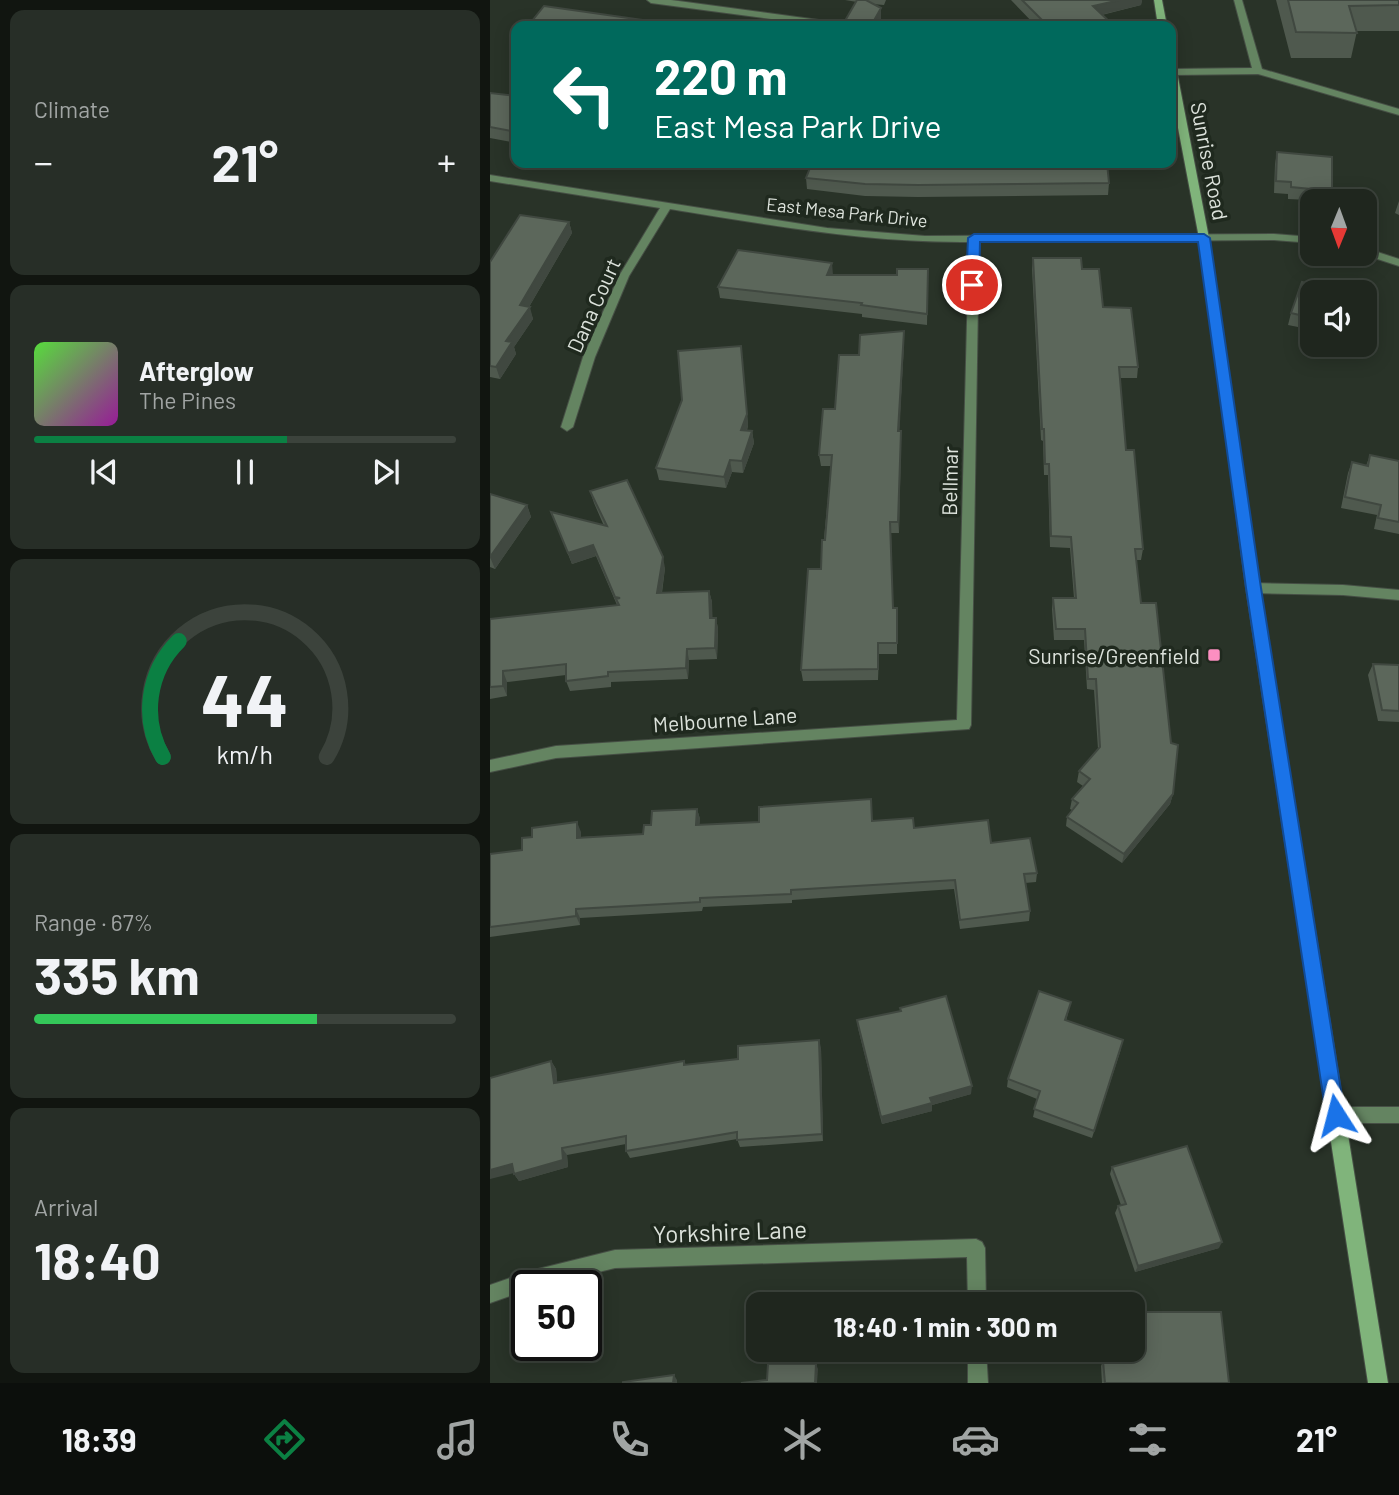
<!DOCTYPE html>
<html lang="en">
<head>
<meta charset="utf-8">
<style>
  body { margin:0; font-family:Barlow,sans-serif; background:#272e27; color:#f1f3f6; height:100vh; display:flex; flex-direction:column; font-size:26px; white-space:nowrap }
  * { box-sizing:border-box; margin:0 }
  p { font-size:23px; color:#a1a5a4 }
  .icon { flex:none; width:38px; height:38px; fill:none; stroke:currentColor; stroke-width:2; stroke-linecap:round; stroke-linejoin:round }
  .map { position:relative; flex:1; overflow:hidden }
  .details { display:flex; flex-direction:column; gap:10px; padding:10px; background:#111510; width:490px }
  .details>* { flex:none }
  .top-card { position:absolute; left:21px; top:21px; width:665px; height:147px; border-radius:14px; box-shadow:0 4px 18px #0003,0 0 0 2px #3c433c; background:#00695c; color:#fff; overflow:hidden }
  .needle { width:46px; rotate:181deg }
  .buttons { position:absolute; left:810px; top:189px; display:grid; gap:14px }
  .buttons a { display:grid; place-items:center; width:77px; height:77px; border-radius:14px; background:#1f261e; box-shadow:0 4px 18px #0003,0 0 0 2px #3c433c; font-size:35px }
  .speed { position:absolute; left:21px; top:1270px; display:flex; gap:14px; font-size:35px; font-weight:700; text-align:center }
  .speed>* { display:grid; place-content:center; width:91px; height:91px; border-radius:50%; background:#1f261e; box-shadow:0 4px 18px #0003,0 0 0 2px #3c433c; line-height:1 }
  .speed .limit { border:4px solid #111; border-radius:10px; background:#fff; color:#111 }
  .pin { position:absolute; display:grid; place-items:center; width:60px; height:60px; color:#fff; margin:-30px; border:4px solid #fff; border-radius:50%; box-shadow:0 2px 7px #0007 }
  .me { position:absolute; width:77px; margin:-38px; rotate:351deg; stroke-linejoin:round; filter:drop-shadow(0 0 5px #0008) }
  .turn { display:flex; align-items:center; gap:24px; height:147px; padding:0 28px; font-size:32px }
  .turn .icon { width:91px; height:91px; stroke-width:2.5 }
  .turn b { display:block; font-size:49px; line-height:60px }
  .big { font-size:52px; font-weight:700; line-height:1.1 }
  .details .tile { flex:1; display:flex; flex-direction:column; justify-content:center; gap:10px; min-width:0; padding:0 24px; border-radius:14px; background:#272e27 }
  .details .dial { align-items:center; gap:0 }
  .dial svg { height:182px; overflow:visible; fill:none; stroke:#3c433c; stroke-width:7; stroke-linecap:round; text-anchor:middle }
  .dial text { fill:#f1f3f6; stroke:none }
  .song { display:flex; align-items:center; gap:21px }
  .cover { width:84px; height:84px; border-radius:10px; background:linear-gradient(135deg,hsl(110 70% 55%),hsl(300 70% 35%)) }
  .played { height:7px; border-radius:4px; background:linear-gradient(90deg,#0b8043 60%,#3c433c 60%) }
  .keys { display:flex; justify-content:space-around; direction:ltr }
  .heat { display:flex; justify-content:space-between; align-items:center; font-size:38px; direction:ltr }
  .charge { height:10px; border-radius:5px; background:linear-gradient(90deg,#34c759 67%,#3c433c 0) }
  .trip { position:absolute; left:256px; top:1292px; width:399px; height:70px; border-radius:14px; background:#1f261e; box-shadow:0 4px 18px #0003,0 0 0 2px #3c433c; font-weight:700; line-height:70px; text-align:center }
  .menu { display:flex; height:112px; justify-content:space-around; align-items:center; background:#0c0f0c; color:#a1a5a4 }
  .menu .icon { width:49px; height:49px }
  .menu .current { color:#0b8043 }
  .menu b { font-size:32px; color:#f1f3f6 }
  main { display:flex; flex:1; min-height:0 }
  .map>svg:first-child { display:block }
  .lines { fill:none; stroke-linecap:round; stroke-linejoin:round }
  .service-casing { stroke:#464f45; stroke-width:2 }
  .minor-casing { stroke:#464f45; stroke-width:2 }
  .secondary-casing { stroke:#464f45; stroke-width:2 }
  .service { fill:#648461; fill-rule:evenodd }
  .minor { fill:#648461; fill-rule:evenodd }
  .secondary { fill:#80b47b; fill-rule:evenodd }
  .wall { fill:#4f594e }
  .shaded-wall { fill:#404840 }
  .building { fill:#5c675b; stroke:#404840; stroke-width:2 }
  .route { fill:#1a73e8; stroke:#114b97; stroke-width:2 }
  .poi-dot { fill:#fc8fc1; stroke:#1f291e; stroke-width:2.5 }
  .labels { text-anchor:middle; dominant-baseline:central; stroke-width:7; stroke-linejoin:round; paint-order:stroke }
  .far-street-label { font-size:18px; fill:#dde3dc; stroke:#1f291e }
  .street-label { font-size:21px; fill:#dde3dc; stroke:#1f291e }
  .poi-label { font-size:21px; fill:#dde3dc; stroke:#1f291e; text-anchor:end }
  .near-street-label { font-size:24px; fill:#dde3dc; stroke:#1f291e }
</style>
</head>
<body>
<main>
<section class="details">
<div class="tile"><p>Climate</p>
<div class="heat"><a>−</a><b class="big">21°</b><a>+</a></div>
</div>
<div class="tile">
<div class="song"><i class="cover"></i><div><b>Afterglow</b><p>The Pines</p></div></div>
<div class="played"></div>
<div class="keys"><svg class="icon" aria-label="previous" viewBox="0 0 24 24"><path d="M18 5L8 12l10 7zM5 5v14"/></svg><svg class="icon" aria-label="pause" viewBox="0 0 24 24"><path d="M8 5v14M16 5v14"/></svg><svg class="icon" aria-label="next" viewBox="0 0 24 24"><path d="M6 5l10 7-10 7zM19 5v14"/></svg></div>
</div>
<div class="tile dial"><svg viewBox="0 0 100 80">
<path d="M14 69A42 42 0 1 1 86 69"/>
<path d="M14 69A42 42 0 0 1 21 18" stroke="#0b8043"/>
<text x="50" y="56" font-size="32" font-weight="700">44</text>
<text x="50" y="72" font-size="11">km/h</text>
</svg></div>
<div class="tile"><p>Range · 67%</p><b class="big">335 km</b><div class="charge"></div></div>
<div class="tile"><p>Arrival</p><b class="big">18:40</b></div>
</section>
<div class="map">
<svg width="909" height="1383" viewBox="0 0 909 1383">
  <rect width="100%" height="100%" fill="#293328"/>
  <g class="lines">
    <defs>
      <path id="service" d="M744,0H752L772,69L909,109V115L768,74L681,75L682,69L762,68Z"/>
      <path id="minor" d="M157,0H181L351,23L356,26H333L161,3Z
        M0,175L337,228L435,236L784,234L822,237V243L784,240L489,242L481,725L479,729L66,758L0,772V760L66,746L467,720L479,242C378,243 279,225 180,209L139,276L105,357L83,427L77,431L71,427L93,357L129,276L170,208L0,181Z
        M875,248L909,259V266L872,254H875Z
        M763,583L853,585L909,590V600L853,595L763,593L756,588Z
        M846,1107H909V1123H846L840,1121L837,1115L840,1109Z
        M486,1239L492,1242L495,1248L496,1304H478L477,1257L125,1268L52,1286H37V1290L0,1303V1285L40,1271L125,1250Z
        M478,1349H496L498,1383H478Z"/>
      <path id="secondary" d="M664,0H672L677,26H668Z
        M681,64L686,67L719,238L770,588L898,1383H878L756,588L709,238L681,91Z"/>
    </defs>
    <use href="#service" class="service-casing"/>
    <use href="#minor" class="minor-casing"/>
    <use href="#secondary" class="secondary-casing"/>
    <use href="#service" class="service"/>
    <use href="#minor" class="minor"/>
    <use href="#secondary" class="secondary"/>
  </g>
  <path class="wall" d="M355,0H396L394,5L382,4L391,8V20L388,26H352L367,2Z
    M521,0H652L651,5L612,15L624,26H546Z
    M786,0H909V31H867L861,58H801Z
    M0,93L26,96V143L0,138Z
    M787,152L842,191L840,201L798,199V194L784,193L785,164Z
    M316,178L619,183L618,195L428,197L375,196L317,189Z
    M909,201V215L905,213Z
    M79,222L82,233L39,307L43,319L24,347L26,354L10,379L0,377V262Z
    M543,258L592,269L613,307L648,367L647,378H630L636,450L653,549L651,560H646L651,603L683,794L680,804L632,863L576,826L577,817L582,810L580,809L582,799L593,786L587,782L589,771L608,749L604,690L597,689L594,640H564L562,609L563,598H584L580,548L560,547L558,475H554L553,441L551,440L542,269Z
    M438,269L437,325L372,317V314L230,298L228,287L343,275H407Z
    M822,292V342L815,341L818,329L798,325L801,313Z
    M414,343L409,431H411V442L409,533H401L403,608L407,619V654H389L388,680L313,681L311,670L331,569L341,466H331L329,455L345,409L369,355Z
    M833,345H867L865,352Z
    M251,346L258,425L257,431H262L264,443L253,473L242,472L236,488L169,480L166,468Z
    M880,455L909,461V534L884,529L887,515L851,508L858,473L862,462L876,466Z
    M100,491L175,568L172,593L219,591L222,602V618H226L228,629L227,659L199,660L198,679L121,682V687L80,691L76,681V675L17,682V696L0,699V619L127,605L106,556L82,564L61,512L114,526L104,503Z
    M0,494L37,505L41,517L5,569L0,567Z
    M883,664L909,665V722L888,721L878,675Z
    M207,809L210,819L209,825L383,821L501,843L547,873L546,882L535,883L540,911L539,921L470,929L464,889L302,900V903L213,907L212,911L90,918V925L0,937V854L32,850L91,832V837L153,834L161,825Z
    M581,1002L576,1021L631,1049L602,1138L543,1117L547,1099L517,1087L518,1079Z
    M367,1020L481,1094L442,1105V1111L392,1124L368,1028Z
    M331,1048L333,1141L250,1147L247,1139L140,1158L136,1151V1144L77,1155L78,1167L29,1181L24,1174L61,1061L66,1069L67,1082L194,1061L196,1065Z
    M622,1167L729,1248L645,1272L625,1213L628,1206L631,1205L620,1174Z
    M626,1349H642L739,1383H612L611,1366L613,1361H626Z"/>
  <path class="shaded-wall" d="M630,0H652L651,5L602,17L603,6Z
    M391,8V20L388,26H381Z
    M79,222L82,233L33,317L40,307L43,319L24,347L26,354L10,379L6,367L30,305Z
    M342,263L343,275H337Z
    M414,331V343L409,442L408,431Z
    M251,346L258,425L253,442L251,430Z
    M262,431L264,443L253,473L252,461Z
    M411,431V442L409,533L408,522Z
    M240,460L242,472L236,488L234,477Z
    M37,505L41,517L5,569L0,557Z
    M103,545L106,556L82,564L78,553Z
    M173,557L175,568L170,604L167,593Z
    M219,591L222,602L223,629L220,618Z
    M226,618L228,629L227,659L225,648Z
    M197,649L199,660L198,679L196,668Z
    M13,671L17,682V696L13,686Z
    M683,794L680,804L632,863L634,854Z
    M207,809L210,819L209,835L206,825Z
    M87,822L91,832V847L87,838Z
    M86,909L90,918V925L86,916Z
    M329,1040L331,1048L333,1141L332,1134Z
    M61,1061L66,1069L68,1090L64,1083Z
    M482,1086L481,1094L442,1105V1111L392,1124L391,1117L440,1098Z
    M72,1148L77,1155L78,1167L29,1181L24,1174Z
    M22,1164L28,1172L0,1179V1170Z
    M732,1242L729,1248L645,1272L648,1266Z
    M326,1364L328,1369L327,1383H325Z
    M184,1375L187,1380V1383H183Z"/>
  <path class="building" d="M367,0H376L391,8L381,26H352Z
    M532,0H630L603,6L624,26H558Z
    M798,0H909V5L859,6L867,33L806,32Z
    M54,6L195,26H38Z
    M0,93L26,96V132L0,127Z
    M787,152L842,157V191L801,187V182L786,181Z
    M322,163H617L619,183L428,185L375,184L316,178Z
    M30,215L79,222L30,305L40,307L16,341L22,342L6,367L0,366V262Z
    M248,250L342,263L337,275H407V269H438L437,314L371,305L372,303L228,287Z
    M543,258H591L592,269H609L613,307L641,308L648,367H629L636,450H644L653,549H645L651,603H666L681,743L688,745L683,794L634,854L577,817L588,803L582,799L600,779L589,771L610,747L606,679H598L595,629H566L563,598H586L581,537L561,536L559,464H555L554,429H552Z
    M812,282L843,289V292H822V318L801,313Z
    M850,283L884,291L875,320V292H845L848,290Z
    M822,322V330L818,329Z
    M414,331L408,431H411L408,522H400L403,608H407V643H388V669L311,670L318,569H331L332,540H335L342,455H329L333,409H345L349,355H369L370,335Z
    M251,346L257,414L251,430L262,431L252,461L240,460L234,477L166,468L192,400L188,351Z
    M880,455L909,461V522L888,518L891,505L855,497L862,462L878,466Z
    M137,480L173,557L167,593L219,591L220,618H226L225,648L197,649L196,668L118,672V676L76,681V664L13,671V686L0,687V619L129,605L126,599L130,598L125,597L103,545L78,553L61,512L117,526L100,491Z
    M0,494L37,505L0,557Z
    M883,664L909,665V711L892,710Z
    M381,799L382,821L423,818L424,828L498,820L501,843L540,838L547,873L534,874L540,911L470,920L465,880L301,890V894L210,898V902L86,909V916L0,927V854L32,850V838L42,837V828L87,822V838L153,834L154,825H161L162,811L207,809L206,825L269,822V807Z
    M549,991L581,1002L575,1020L633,1040L604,1131L544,1109L550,1091L518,1079Z
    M456,996L482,1086L440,1098L442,1103L391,1117L367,1020L411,1011L410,1008Z
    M329,1040L332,1134L247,1140V1132L136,1151V1136L72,1148L73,1160L24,1174L22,1164L0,1170V1078L61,1061L64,1083L194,1061V1065L248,1059V1046Z
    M697,1146L732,1242L648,1266L628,1206L636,1204L622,1167Z
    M642,1312H731L739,1383H615L613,1361L629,1362L628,1349H642Z
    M278,1364H326L325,1383H251L277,1380Z
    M184,1375L183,1383H133V1382Z"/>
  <path class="route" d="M484,234H714L720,238L771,588L855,1115L852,1122L846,1125L839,1122L836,1115L756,588L708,242H490L489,285L482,289L476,285L478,238Z"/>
  <rect class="poi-dot" x="717" y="648" width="14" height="14" rx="3.5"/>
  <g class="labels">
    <g class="far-street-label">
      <text transform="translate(357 212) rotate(6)">East Mesa Park Drive</text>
    </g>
    <g class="street-label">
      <text transform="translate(720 161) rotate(79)">Sunrise Road</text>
      <text transform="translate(103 305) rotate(-66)">Dana Court</text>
      <text transform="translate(459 481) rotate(-89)">Bellmar</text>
      <text transform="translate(235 719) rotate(-4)">Melbourne Lane</text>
    </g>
    <g class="poi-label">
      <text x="710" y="655">Sunrise/Greenfield</text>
    </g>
    <g class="near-street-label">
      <text transform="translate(240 1231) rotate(-2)">Yorkshire Lane</text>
    </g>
  </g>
</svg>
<div class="buttons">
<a><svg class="needle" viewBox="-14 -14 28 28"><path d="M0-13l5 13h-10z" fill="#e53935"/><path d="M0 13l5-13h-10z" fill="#a1a5a4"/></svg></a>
<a><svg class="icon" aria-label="sound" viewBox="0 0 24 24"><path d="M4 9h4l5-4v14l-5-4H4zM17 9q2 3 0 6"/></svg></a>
</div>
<div class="speed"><div class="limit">50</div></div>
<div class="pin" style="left:482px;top:285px;background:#d93025"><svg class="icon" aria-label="arrive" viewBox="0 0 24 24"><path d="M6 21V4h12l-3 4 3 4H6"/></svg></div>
<svg class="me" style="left:846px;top:1115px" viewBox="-20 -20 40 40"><path d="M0-17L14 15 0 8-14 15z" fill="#1a73e8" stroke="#fff" stroke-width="4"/></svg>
<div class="trip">18:40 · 1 min · 300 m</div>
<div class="top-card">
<div class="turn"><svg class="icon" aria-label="left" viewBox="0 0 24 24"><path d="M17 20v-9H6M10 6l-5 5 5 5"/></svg><div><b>220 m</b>East Mesa Park Drive</div></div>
</div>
</div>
</main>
<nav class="menu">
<b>18:39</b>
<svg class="icon current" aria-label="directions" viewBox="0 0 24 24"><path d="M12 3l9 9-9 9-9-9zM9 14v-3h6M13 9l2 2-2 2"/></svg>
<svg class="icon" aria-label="music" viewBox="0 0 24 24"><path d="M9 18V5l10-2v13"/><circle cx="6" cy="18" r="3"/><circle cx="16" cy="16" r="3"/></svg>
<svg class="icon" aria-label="phone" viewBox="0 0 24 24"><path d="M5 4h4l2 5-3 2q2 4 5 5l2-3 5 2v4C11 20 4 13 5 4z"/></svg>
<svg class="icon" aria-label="climate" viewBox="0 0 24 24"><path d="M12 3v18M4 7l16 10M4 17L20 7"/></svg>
<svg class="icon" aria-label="car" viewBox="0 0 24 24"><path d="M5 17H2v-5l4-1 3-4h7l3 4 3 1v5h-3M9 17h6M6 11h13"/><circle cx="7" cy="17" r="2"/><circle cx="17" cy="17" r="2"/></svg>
<svg class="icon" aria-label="filters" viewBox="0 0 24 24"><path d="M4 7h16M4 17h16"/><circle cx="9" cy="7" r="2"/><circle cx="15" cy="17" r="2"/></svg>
<b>21°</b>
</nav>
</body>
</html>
